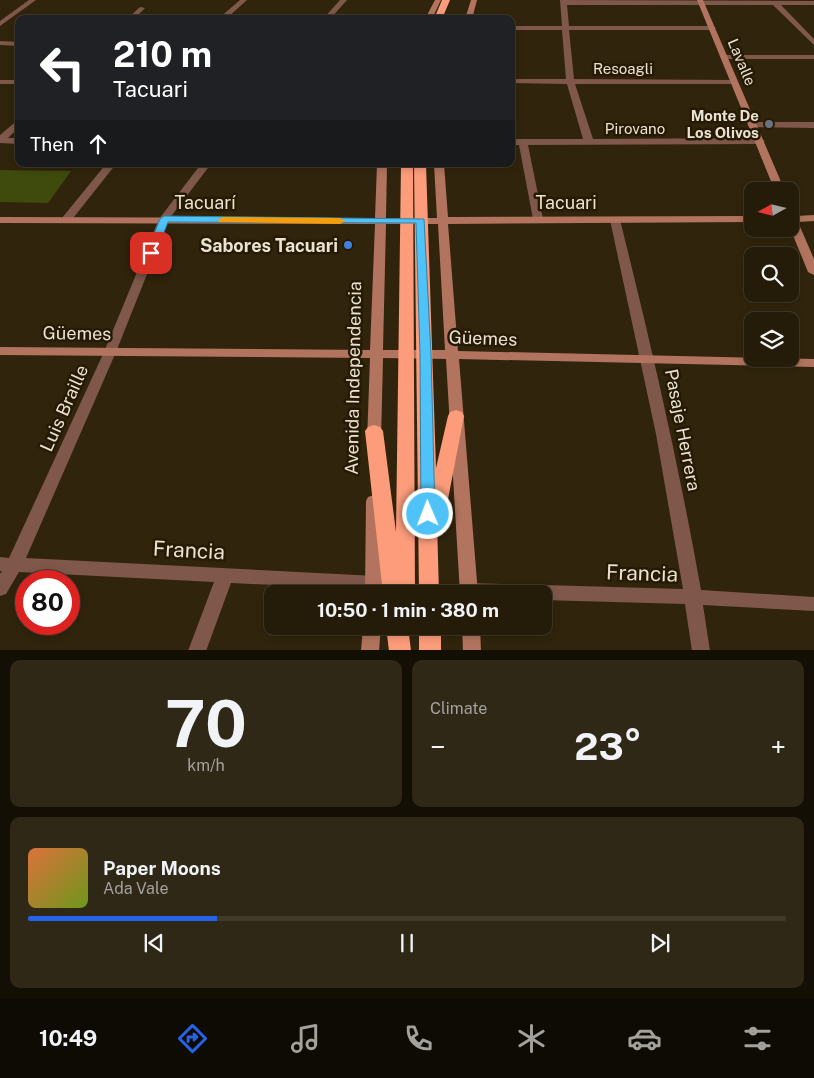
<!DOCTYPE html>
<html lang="en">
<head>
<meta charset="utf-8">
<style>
  body { margin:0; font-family:"Public Sans",sans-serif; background:#302817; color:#f1f3f6; height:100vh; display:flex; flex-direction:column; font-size:19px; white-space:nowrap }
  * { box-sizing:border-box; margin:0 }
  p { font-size:16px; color:#a3a19c }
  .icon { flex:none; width:28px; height:28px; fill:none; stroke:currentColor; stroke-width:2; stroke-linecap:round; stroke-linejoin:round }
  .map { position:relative; height:650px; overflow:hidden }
  .details { display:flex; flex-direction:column; gap:10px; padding:10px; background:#140f05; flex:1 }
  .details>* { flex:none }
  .guide { position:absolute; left:15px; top:15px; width:500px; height:152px; border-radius:10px; box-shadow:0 2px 8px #0003,0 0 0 1px #41392a; background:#202124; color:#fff; overflow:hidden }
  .needle { width:32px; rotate:262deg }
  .buttons { position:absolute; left:744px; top:182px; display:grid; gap:10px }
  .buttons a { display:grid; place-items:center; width:55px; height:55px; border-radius:10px; background:#241b09; box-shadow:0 2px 8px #0003,0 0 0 1px #41392a; font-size:25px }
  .speed { position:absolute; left:15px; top:570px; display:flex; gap:10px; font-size:25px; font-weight:700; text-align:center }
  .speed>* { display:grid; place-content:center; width:65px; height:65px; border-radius:50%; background:#241b09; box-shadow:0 2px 8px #0003,0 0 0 1px #41392a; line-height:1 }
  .speed .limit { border:8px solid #d22; background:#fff; color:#111 }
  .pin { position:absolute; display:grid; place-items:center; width:42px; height:42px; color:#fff; margin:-21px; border-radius:10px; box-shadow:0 2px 8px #0006 }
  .me { position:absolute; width:55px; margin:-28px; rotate:359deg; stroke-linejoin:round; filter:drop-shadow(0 0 4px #0008) }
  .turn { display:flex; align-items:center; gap:18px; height:105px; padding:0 15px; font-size:22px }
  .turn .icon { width:65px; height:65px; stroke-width:2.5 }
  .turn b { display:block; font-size:35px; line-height:42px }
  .then { display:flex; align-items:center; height:48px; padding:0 15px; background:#0003; gap:10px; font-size:19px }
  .big { font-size:38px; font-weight:700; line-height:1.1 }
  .details .tile { flex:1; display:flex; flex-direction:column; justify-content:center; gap:8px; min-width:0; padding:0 18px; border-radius:10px; background:#302817 }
  .details .dial { align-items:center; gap:0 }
  .dial b { font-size:65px; line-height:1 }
  .song { display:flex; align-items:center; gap:15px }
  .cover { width:60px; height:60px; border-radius:8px; background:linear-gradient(135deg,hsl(20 70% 55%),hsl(80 70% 35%)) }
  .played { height:5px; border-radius:2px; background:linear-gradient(90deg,#2563eb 25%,#41392a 25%) }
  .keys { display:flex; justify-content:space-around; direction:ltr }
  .heat { display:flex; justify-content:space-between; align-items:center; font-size:28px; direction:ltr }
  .details .tiles { flex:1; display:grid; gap:10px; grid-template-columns:1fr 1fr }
  .tile:last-child { grid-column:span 2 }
  .trip { position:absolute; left:264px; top:585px; width:288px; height:50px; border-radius:10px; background:#241b09; box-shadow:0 2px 8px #0003,0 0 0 1px #41392a; font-weight:700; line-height:50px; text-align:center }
  .tab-bar { display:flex; height:80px; justify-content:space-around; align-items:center; background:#0e0b04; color:#a3a19c }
  .tab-bar .icon { width:35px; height:35px }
  .tab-bar .on { color:#2563eb }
  .tab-bar b { font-size:22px; color:#f1f3f6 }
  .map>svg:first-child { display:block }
  .green { fill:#3e4b0d }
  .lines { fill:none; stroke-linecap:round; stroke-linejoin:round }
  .street { fill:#7f584b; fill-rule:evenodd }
  .secondary { fill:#b2745e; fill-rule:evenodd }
  .highway { fill:#fc9c7a; fill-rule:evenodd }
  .route { fill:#4fc3f7; stroke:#337fa1 }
  .slow { fill:#f59e0b }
  .worship-dot { fill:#6b7280; stroke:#261a03; stroke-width:2 }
  .shop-dot { fill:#3f7fe0; stroke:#261a03; stroke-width:2 }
  .labels { text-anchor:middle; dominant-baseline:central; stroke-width:5; stroke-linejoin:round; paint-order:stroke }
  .far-street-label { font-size:15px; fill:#eae2d4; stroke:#261a03 }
  .far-poi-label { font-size:15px; font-weight:bold; fill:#eae2d4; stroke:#261a03; text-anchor:end }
  .street-label { font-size:18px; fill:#eae2d4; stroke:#261a03 }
  .poi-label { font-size:18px; font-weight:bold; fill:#eae2d4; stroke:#261a03; text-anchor:end }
  .near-street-label { font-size:21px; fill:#eae2d4; stroke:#261a03 }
</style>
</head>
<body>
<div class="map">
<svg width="814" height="651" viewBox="0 0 814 651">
  <rect width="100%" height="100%" fill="#30240c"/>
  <path class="green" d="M0,170L71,171L48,203L0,202Z"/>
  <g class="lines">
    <path class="street" d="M29,0H36L0,26V21Z
      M240,0H247L226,19H218Z
      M340,0H347L330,19H323Z
      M560,0L814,1V5H781L814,39V45L773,5H567L569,26H712L716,28L712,30H569L574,79L734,80L738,82L734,84H575L593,139L760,138L765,141L760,144L528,145L543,219L538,222L533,219L519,145H511V139H583L567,84L511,83V79H566L562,30H511V26H562Z
      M140,7L145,8L134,19H127Z
      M0,41L19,42V46L0,45Z
      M721,55H814V59H724L720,57Z
      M0,80H19V84H0Z
      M19,119V127L8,138H19V144L0,143V135Z
      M753,122H814V128L750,127V123Z
      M106,164H116L70,222H62L61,220L62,218Z
      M201,164H211L169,219L116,352L26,558L375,576L381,578L384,583L381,588L375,590L231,583L206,651H188L214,582L19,572L6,594L0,596V574L2,571H0V557L9,558L104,352L159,219Z
      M615,217L620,220C651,343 679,466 701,590L814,597V611L703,605L710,651H692L685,604L542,600V594H462L460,590L463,585L469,583L683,589L656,434L610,220Z"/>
    <path class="secondary" d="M435,0H441L432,19H425Z
      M471,0H477L472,19H465Z
      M697,0H703L785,191H775Z
      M377,164H387L386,218H437L434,164H444L448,217L752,216V222L448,224L458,351L814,359V367L459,359L478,594H460L446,359L383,358L381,441L379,445L374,446L369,445L367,441L370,358L0,355V347L370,350L375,224L0,223V217L375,218ZM386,224H438L445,350H383Z
      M790,212L796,216L814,215V221L798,222L814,259V275L808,272L790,228Z
      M374,495L380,497L382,501L383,594H365L366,501L368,497Z
      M363,626H381L379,651H361Z
      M462,626H480L481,651H463Z"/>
    <path class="highway" d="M442,0H450L442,19H434Z
      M401,164H413L415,594H383L365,431L368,427L374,425L380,427L383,431L396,532Z
      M414,164H426L436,468L448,416L450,412L456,410L462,412L464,416L445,515L442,520L437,522L439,594H419Z
      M386,626H408L411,651H389Z
      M419,626H441V651H419Z"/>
  </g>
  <path class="route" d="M164,216L424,219L431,354L435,514L433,518L428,520L423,518L421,514L420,354L416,223L168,222L156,253L151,256L147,255L146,253L160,219Z"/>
  <path class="slow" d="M223,217L340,218L345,221L340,224L219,222L218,220Z"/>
  <circle class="worship-dot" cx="769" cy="124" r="5"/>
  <circle class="shop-dot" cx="348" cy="245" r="5"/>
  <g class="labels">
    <g class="far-street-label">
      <text transform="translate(742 62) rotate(67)">Lavalle</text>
      <text x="623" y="68">Resoagli</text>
      <text x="635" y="128">Pirovano</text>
    </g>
    <g class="far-poi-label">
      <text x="759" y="115">Monte De<tspan x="759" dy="17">Los Olivos</tspan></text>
    </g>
    <g class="street-label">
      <text x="205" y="202">Tacuarí</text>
      <text x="566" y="202">Tacuari</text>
      <text transform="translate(77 333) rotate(1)">Güemes</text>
      <text transform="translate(483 338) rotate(2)">Güemes</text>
      <text transform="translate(353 378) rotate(-89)">Avenida Independencia</text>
      <text transform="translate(64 408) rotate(-66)">Luis Braille</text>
      <text transform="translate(683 430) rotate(79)">Pasaje Herrera</text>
    </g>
    <g class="poi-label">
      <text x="338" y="245">Sabores Tacuari</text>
    </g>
    <g class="near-street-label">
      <text transform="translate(189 550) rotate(3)">Francia</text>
      <text transform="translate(642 573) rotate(2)">Francia</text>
    </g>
  </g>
</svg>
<div class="buttons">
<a><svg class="needle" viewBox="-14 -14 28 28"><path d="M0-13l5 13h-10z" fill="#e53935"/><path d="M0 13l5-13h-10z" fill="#a3a19c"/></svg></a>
<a><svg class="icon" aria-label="search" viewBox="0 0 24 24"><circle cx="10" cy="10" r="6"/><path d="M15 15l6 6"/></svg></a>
<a><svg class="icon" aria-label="layers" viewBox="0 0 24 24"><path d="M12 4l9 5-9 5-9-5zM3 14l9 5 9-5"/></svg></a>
</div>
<div class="speed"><div class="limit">80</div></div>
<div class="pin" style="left:151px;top:253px;background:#d93025"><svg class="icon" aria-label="arrive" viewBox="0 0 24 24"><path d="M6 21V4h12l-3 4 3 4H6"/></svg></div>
<svg class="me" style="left:428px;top:514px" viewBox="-20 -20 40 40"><circle r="17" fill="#4fc3f7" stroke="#fff" stroke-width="3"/><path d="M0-11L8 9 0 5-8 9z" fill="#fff"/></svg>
<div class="trip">10:50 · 1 min · 380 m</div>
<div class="guide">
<div class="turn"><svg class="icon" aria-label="left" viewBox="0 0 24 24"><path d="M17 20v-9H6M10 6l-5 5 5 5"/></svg><div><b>210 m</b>Tacuari</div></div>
<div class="then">Then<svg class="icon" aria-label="ahead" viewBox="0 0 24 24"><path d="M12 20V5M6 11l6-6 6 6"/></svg></div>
</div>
</div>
<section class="details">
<div class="tiles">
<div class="tile dial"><b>70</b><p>km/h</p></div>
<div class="tile"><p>Climate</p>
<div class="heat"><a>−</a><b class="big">23°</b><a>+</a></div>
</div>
<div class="tile">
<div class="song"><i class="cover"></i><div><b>Paper Moons</b><p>Ada Vale</p></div></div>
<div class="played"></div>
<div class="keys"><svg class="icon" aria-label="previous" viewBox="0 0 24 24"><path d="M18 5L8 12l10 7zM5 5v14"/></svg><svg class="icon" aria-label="pause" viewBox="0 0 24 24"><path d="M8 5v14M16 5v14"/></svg><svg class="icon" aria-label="next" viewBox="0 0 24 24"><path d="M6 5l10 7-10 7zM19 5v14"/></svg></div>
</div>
</div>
</section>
<nav class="tab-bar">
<b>10:49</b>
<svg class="icon on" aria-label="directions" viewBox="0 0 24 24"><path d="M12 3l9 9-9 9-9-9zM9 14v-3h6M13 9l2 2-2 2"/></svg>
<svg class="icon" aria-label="music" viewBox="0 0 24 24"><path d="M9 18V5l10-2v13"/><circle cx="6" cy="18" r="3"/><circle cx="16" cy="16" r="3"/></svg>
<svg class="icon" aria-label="phone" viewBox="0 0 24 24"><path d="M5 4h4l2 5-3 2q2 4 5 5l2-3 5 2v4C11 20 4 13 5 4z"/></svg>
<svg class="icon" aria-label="climate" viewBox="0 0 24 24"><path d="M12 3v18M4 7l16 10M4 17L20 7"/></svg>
<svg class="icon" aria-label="car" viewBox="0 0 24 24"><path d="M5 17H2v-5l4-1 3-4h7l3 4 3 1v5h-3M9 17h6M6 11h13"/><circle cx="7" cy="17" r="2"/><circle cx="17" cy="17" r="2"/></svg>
<svg class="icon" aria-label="filters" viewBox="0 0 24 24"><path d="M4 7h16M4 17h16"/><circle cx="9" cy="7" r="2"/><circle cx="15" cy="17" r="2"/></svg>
</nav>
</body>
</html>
